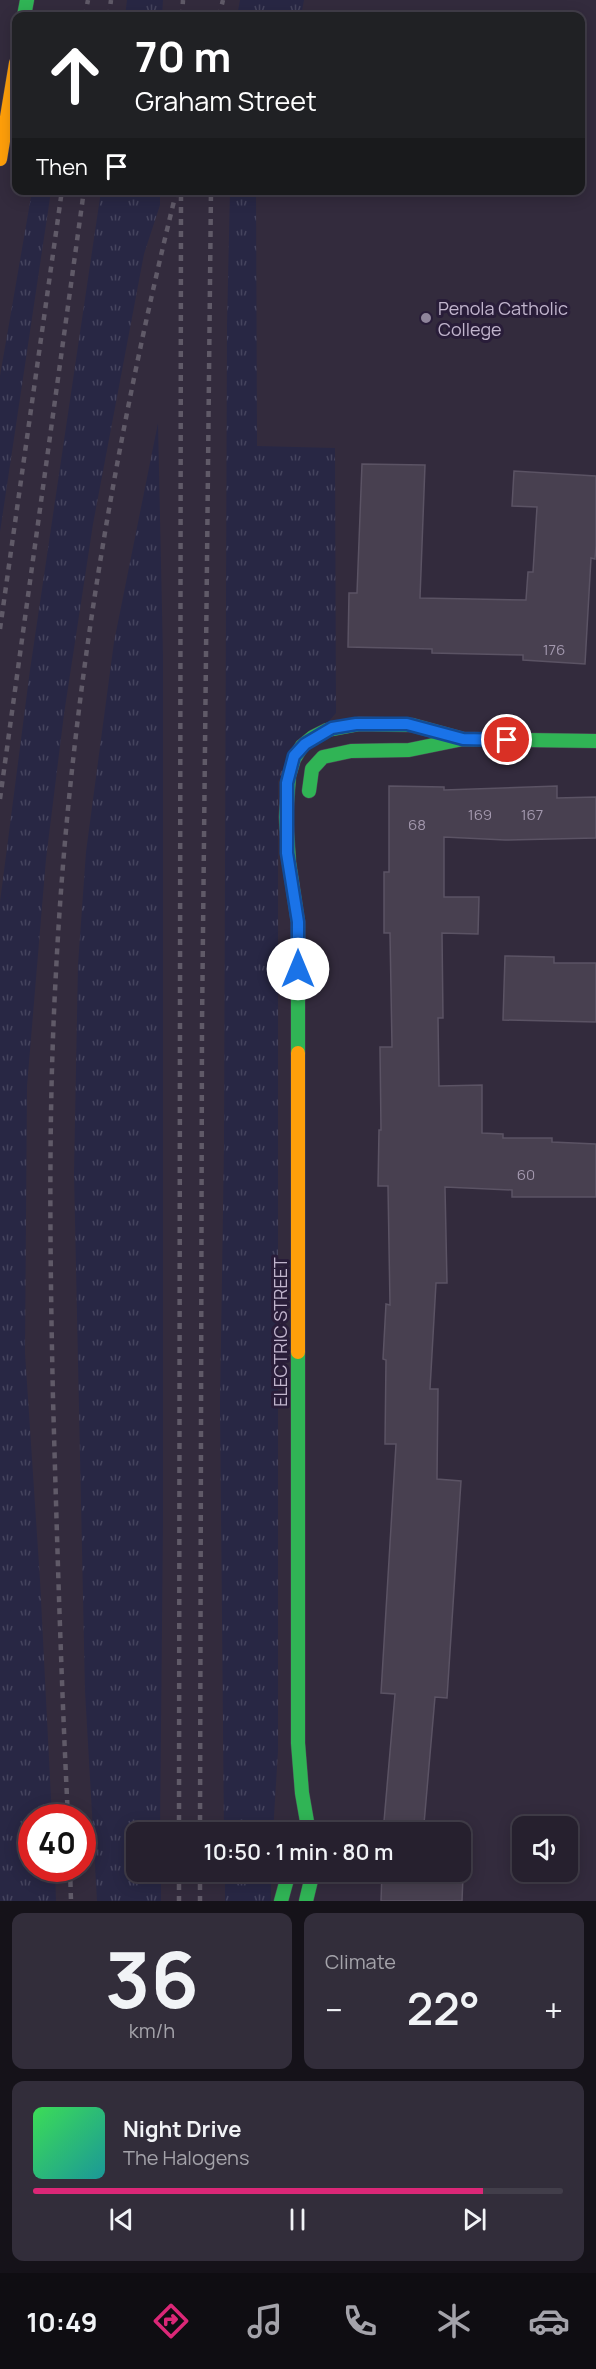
<!DOCTYPE html>
<html lang="en">
<head>
<meta charset="utf-8">
<style>
  body { margin:0; font-family:Manrope,sans-serif; background:#322d3a; color:#f1f3f6; height:100vh; display:flex; flex-direction:column; font-size:22px; white-space:nowrap }
  * { box-sizing:border-box; margin:0 }
  p { font-size:20px; color:#a4a3aa }
  .icon { flex:none; width:33px; height:33px; fill:none; stroke:currentColor; stroke-width:2; stroke-linecap:round; stroke-linejoin:round }
  .map { position:relative; height:1901px; overflow:hidden }
  .details { display:flex; flex-direction:column; gap:12px; padding:12px; background:#151219; flex:1 }
  .details>* { flex:none }
  .hud { position:absolute; left:12px; top:12px; width:573px; height:183px; border-radius:12px; box-shadow:0 3px 15px #0003,0 0 0 2px #423e4a; background:#202124; color:#fff; overflow:hidden }
  .tools { position:absolute; left:512px; top:1816px; display:grid; gap:12px }
  .tools a { display:grid; place-items:center; width:66px; height:66px; border-radius:12px; background:#26202e; box-shadow:0 3px 15px #0003,0 0 0 2px #423e4a; font-size:30px }
  .speed { position:absolute; left:18px; top:1804px; display:flex; gap:12px; font-size:30px; font-weight:700; text-align:center }
  .speed>* { display:grid; place-content:center; width:78px; height:78px; border-radius:50%; background:#26202e; box-shadow:0 3px 15px #0003,0 0 0 2px #423e4a; line-height:1 }
  .speed .limit { border:9px solid #d22; background:#fff; color:#111 }
  .pin { position:absolute; display:grid; place-items:center; width:51px; height:51px; color:#fff; margin:-26px; border:3px solid #fff; border-radius:50%; box-shadow:0 2px 6px #0007 }
  .me { position:absolute; width:66px; margin:-33px; rotate:0deg; stroke-linejoin:round; filter:drop-shadow(0 0 4px #0008) }
  .turn { display:flex; align-items:center; gap:21px; height:126px; padding:0 24px; font-size:27px }
  .turn .icon { width:78px; height:78px; stroke-width:2.5 }
  .turn b { display:block; font-size:42px; line-height:51px }
  .then { display:flex; align-items:center; height:57px; padding:0 24px; background:#0003; gap:12px; font-size:22px }
  .big { font-size:45px; font-weight:600; line-height:1.1 }
  .details .widget { flex:1; display:flex; flex-direction:column; justify-content:center; gap:9px; min-width:0; padding:0 21px; border-radius:12px; background:#322d3a }
  .details .dial { align-items:center; gap:0 }
  .dial b { font-size:78px; line-height:1 }
  .song { display:flex; align-items:center; gap:18px }
  .cover { width:72px; height:72px; border-radius:9px; background:linear-gradient(135deg,hsl(130 70% 55%),hsl(180 70% 35%)) }
  .played { height:6px; border-radius:3px; background:linear-gradient(90deg,#db2777 85%,#423e4a 85%) }
  .keys { display:flex; justify-content:space-around; direction:ltr }
  .heat { display:flex; justify-content:space-between; align-items:center; font-size:33px; direction:ltr }
  .details .tiles { flex:1; display:grid; gap:12px; grid-template-columns:1fr 1fr }
  .widget:last-child { grid-column:span 2 }
  .trip { position:absolute; left:126px; top:1822px; width:345px; height:60px; border-radius:12px; background:#26202e; box-shadow:0 3px 15px #0003,0 0 0 2px #423e4a; font-weight:600; line-height:60px; text-align:center }
  .dock { display:flex; height:96px; justify-content:space-around; align-items:center; background:#0f0d12; color:#a4a3aa }
  .dock .icon { width:42px; height:42px }
  .dock .active { color:#db2777 }
  .dock b { font-size:27px; color:#f1f3f6 }
  .map>svg:first-child { display:block }
  .grass { fill:url(#grass-tufts) }
  .building { fill:#484050; stroke:#5b5364; stroke-width:1.5 }
  .lines { fill:none; stroke-linecap:round; stroke-linejoin:round }
  .fast-casing { stroke:#4d4656; stroke-width:15 }
  .slow-casing { stroke:#4d4656; stroke-width:15 }
  .fast { stroke:#30b455; stroke-width:14 }
  .slow { stroke:#ff9f0a; stroke-width:14 }
  .rail { stroke:#605a68; stroke-width:4.5; stroke-dasharray:6 6; stroke-linecap:butt }
  .route-casing { stroke:#114b97; stroke-width:15 }
  .route { stroke:#1a73e8; stroke-width:10 }
  .poi-dot { fill:#8f859b; stroke:#291d39; stroke-width:2 }
  .labels { text-anchor:middle; dominant-baseline:central; stroke-width:6; stroke-linejoin:round; paint-order:stroke }
  .number-label { font-size:15px; fill:#a398ae }
  .poi-label { font-size:18px; fill:#c1b5cd; stroke:#291d39; text-anchor:start }
  .street-label { font-size:18px; fill:#c1b5cd; stroke:#291d39 }
</style>
</head>
<body>
<div class="map">
<svg width="596" height="1901" viewBox="0 0 596 1901">
  <defs>
    <pattern id="grass-tufts" width="24" height="20" patternUnits="userSpaceOnUse" patternTransform="scale(1.5)"><rect width="24" height="20" fill="#282744"/><path d="M3 7l-1-3M5 7V3M7 7l1-3M15 17l-1-3M17 17v-4M19 17l1-3" fill="none" stroke="#45445e"/></pattern>
  </defs>
  <rect width="100%" height="100%" fill="#332b3d"/>
  <path class="grass" d="M127,0H163L162,16H125Z
    M240,0H304L301,16H237Z
    M256,190L257,446L335,448L336,713L278,781V1751L273,1833H224L220,1405L224,1146L227,326L230,191Z
    M32,191H51L0,532V376Z
    M101,191H160V205L144,254L93,524L64,714L46,859L27,1086L25,1353L40,1580L52,1818H32V1869H55L56,1901H0V902L30,670Z
    M158,423L163,656V1523L160,1833H136V1872H161V1901H97L85,1691L74,1173L78,965L86,852L114,642Z
    M225,1872H271V1901H225Z"/>
  <path class="building" d="M362,464L425,465L420,598L526,600L528,572H533L537,507L512,506L514,471L596,476V545L595,559L591,558L585,664L523,660V655L432,653V649L348,647L349,593H357Z
    M389,786L444,787V790L557,786V798L596,797V838L505,840L444,837V897H479L478,934L442,933L443,1018H438L439,1086L482,1085V1133L503,1134V1138H552V1142L596,1144V1197H512V1190L445,1187L447,1283H436L430,1389H438L437,1479L461,1481L447,1698L435,1697L424,1824L465,1825L462,1901H381L382,1872H460V1833H383L395,1694L381,1693L396,1444H385L386,1360L383,1359L386,1304L390,1305L388,1186H378L379,1130H381L380,1047H392L390,933H384V872H389Z
    M505,956L554,957V963H596V1022L503,1020Z"/>
  <g class="lines">
    <defs>
      <path id="fast" d="M24,16L27,0
        M309,791L312,769L323,757L351,751L409,750L463,739L596,741
        M298,1053V922L289,862L286,817L289,776L294,759L302,746L313,737L327,730L359,724L412,725L463,739
        M298,1352V1743L302,1793L309,1833
        M281,1901L289,1872
        M306,1901L313,1872"/>
      <path id="slow" d="M0,159L16,63
        M298,1053V1352"/>
    </defs>
    <use href="#fast" class="fast-casing"/>
    <use href="#slow" class="slow-casing"/>
    <use href="#fast" class="fast"/>
    <use href="#slow" class="slow"/>
    <path class="rail" d="M85,16L88,0
      M109,16L111,0
      M182,16L183,0
      M219,16L223,0
      M0,629L62,190
      M0,799L84,190
      M68,1818C61,1678 57,1539 53,1399C50,1257 48,1114 56,972C69,710 113,448 176,193
      M179,1833L181,190
      M200,1833L202,1025L211,190
      M70,1869L71,1901
      M179,1872V1901
      M200,1872V1901"/>
  </g>
  <g class="lines">
    <defs>
      <path id="route" d="M298,969V922L287,853V783L294,756L305,744L332,728L356,724H407L463,739L507,740"/>
    </defs>
    <use href="#route" class="route-casing"/>
    <use href="#route" class="route"/>
  </g>
  <circle class="poi-dot" cx="426" cy="318" r="6"/>
  <g class="labels">
    <g class="number-label">
      <text x="554" y="649">176</text>
      <text x="480" y="814">169</text>
      <text x="532" y="814">167</text>
      <text x="417" y="824">68</text>
      <text x="526" y="1174">60</text>
    </g>
    <g class="poi-label">
      <text x="438" y="308">Penola Catholic<tspan x="438" dy="21">College</tspan></text>
    </g>
    <g class="street-label">
      <text transform="translate(280 1332) rotate(-90)">ELECTRIC STREET</text>
    </g>
  </g>
</svg>
<div class="tools">
<a><svg class="icon" aria-label="sound" viewBox="0 0 24 24"><path d="M4 9h4l5-4v14l-5-4H4zM17 9q2 3 0 6"/></svg></a>
</div>
<div class="speed"><div class="limit">40</div></div>
<div class="pin" style="left:507px;top:740px;background:#d93025"><svg class="icon" aria-label="arrive" viewBox="0 0 24 24"><path d="M6 21V4h12l-3 4 3 4H6"/></svg></div>
<svg class="me" style="left:298px;top:969px" viewBox="-20 -20 40 40"><circle r="19" fill="#fff"/><path d="M0-13L10 11 0 6-10 11z" fill="#1a73e8"/></svg>
<div class="trip">10:50 · 1 min · 80 m</div>
<div class="hud">
<div class="turn"><svg class="icon" aria-label="ahead" viewBox="0 0 24 24"><path d="M12 20V5M6 11l6-6 6 6"/></svg><div><b>70 m</b>Graham Street</div></div>
<div class="then">Then<svg class="icon" aria-label="arrive" viewBox="0 0 24 24"><path d="M6 21V4h12l-3 4 3 4H6"/></svg></div>
</div>
</div>
<section class="details">
<div class="tiles">
<div class="widget dial"><b>36</b><p>km/h</p></div>
<div class="widget"><p>Climate</p>
<div class="heat"><a>−</a><b class="big">22°</b><a>+</a></div>
</div>
<div class="widget">
<div class="song"><i class="cover"></i><div><b>Night Drive</b><p>The Halogens</p></div></div>
<div class="played"></div>
<div class="keys"><svg class="icon" aria-label="previous" viewBox="0 0 24 24"><path d="M18 5L8 12l10 7zM5 5v14"/></svg><svg class="icon" aria-label="pause" viewBox="0 0 24 24"><path d="M8 5v14M16 5v14"/></svg><svg class="icon" aria-label="next" viewBox="0 0 24 24"><path d="M6 5l10 7-10 7zM19 5v14"/></svg></div>
</div>
</div>
</section>
<nav class="dock">
<b>10:49</b>
<svg class="icon active" aria-label="directions" viewBox="0 0 24 24"><path d="M12 3l9 9-9 9-9-9zM9 14v-3h6M13 9l2 2-2 2"/></svg>
<svg class="icon" aria-label="music" viewBox="0 0 24 24"><path d="M9 18V5l10-2v13"/><circle cx="6" cy="18" r="3"/><circle cx="16" cy="16" r="3"/></svg>
<svg class="icon" aria-label="phone" viewBox="0 0 24 24"><path d="M5 4h4l2 5-3 2q2 4 5 5l2-3 5 2v4C11 20 4 13 5 4z"/></svg>
<svg class="icon" aria-label="climate" viewBox="0 0 24 24"><path d="M12 3v18M4 7l16 10M4 17L20 7"/></svg>
<svg class="icon" aria-label="car" viewBox="0 0 24 24"><path d="M5 17H2v-5l4-1 3-4h7l3 4 3 1v5h-3M9 17h6M6 11h13"/><circle cx="7" cy="17" r="2"/><circle cx="17" cy="17" r="2"/></svg>
</nav>
</body>
</html>
